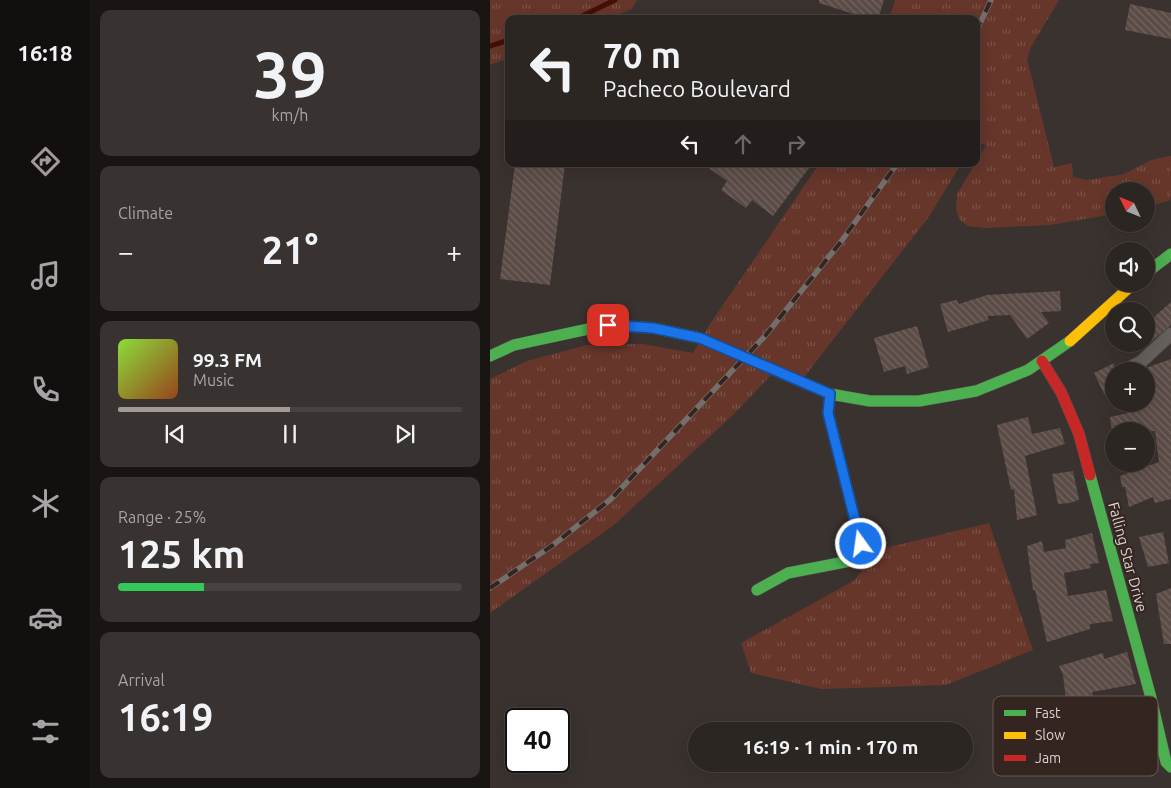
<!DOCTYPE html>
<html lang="en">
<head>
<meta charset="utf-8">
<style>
  body { margin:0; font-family:Ubuntu,sans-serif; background:#383230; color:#f1f3f6; height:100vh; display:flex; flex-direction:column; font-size:19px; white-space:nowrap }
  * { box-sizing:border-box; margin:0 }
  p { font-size:16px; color:#a6a5a6 }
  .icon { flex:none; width:28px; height:28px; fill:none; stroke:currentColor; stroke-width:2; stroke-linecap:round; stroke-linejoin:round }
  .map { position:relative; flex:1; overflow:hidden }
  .panel { display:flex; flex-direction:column; gap:10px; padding:10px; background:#181513; width:400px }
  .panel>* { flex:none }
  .guide { position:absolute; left:15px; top:15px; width:475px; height:152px; border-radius:10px; box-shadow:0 5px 20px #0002,0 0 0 1px #484341; background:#2c2623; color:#f1f3f6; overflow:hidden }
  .needle { width:32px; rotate:313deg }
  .buttons { position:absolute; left:615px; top:182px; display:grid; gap:10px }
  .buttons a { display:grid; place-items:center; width:50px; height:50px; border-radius:50%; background:#2c2623; box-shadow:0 5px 20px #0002,0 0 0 1px #484341; font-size:25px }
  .speed { position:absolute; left:15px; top:708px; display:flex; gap:10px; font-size:25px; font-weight:700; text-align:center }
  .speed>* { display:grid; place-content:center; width:65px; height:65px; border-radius:50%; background:#2c2623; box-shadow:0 5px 20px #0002,0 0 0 1px #484341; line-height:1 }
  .speed .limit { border:2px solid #111; border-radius:8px; background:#fff; color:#111 }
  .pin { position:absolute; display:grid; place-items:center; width:42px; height:42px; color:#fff; margin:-21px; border-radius:10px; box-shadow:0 2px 8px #0006 }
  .me { position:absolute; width:55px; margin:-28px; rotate:346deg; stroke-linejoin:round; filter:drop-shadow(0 0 4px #0008) }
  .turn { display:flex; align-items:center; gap:18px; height:105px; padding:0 15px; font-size:22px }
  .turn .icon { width:65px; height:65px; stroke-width:2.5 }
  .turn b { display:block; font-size:35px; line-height:42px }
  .lanes { display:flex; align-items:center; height:48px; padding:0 15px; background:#0003; justify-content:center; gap:25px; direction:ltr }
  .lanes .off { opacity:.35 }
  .big { font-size:38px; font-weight:600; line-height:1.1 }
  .panel .widget { flex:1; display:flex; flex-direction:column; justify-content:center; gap:8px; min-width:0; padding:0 18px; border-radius:10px; background:#383230 }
  .panel .dial { align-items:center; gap:0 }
  .dial b { font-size:65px; line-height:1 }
  .song { display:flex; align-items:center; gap:15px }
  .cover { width:60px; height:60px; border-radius:8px; background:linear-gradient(135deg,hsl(90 70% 55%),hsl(20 70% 35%)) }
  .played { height:5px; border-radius:2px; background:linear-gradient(90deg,#a39a98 50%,#484341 50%) }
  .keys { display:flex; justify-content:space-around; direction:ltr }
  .heat { display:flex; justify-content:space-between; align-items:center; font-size:28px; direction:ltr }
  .charge { height:8px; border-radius:4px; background:linear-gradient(90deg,#34c759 25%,#484341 0) }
  .trip { position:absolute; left:198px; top:722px; width:285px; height:50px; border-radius:25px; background:#2c2623; box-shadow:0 5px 20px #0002,0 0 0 1px #484341; font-weight:600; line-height:50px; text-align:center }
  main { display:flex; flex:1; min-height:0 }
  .dock { display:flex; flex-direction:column; width:90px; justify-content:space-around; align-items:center; background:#120f0e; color:#a6a5a6 }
  .dock .icon { width:35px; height:35px }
  .dock .active { color:#a39a98 }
  .dock b { font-size:22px; color:#f1f3f6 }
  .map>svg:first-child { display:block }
  .grass { fill:url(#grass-tufts) }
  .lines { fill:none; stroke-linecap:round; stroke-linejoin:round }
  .stream { stroke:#450f04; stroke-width:5 }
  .building { fill:url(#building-back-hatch) }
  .street-casing { stroke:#554f4d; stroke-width:14 }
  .fast-casing { stroke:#554f4d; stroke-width:12 }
  .slow-casing { stroke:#554f4d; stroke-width:12 }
  .jam-casing { stroke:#554f4d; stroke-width:12 }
  .street { stroke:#66605e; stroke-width:12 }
  .fast { stroke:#4caf50; stroke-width:11 }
  .slow { stroke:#ffc107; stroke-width:11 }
  .jam { stroke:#c62828; stroke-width:11 }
  .rail-casing { stroke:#746e6c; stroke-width:5.5 }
  .rail { stroke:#342521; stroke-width:4; stroke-dasharray:11; stroke-linecap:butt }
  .route-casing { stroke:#114b97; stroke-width:12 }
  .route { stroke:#1a73e8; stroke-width:9 }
  .labels { text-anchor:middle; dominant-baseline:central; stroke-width:4; stroke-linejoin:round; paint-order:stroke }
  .street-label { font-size:15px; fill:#dcd2d0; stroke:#342521 }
  .key { fill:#342521; stroke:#665956; stroke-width:1 }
  .key-label { font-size:14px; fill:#dcd2d0 }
</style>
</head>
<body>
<main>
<nav class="dock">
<b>16:18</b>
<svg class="icon active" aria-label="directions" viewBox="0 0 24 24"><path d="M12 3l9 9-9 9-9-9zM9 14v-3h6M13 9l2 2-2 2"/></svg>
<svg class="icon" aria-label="music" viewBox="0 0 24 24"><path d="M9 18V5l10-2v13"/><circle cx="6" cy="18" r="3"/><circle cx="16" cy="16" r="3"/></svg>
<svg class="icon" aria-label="phone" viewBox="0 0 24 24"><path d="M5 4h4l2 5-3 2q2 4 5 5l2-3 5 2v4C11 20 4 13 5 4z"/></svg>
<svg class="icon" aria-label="climate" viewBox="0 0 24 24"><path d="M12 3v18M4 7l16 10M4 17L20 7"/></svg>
<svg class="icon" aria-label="car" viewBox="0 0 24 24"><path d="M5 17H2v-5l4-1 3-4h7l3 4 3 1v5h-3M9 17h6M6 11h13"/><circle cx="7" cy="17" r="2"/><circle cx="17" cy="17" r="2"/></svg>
<svg class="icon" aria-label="filters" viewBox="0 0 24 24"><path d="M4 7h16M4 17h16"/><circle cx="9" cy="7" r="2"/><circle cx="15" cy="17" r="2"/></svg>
</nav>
<section class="panel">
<div class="widget dial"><b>39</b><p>km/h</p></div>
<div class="widget"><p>Climate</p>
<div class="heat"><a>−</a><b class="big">21°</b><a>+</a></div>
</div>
<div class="widget">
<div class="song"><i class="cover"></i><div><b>99.3 FM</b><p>Music</p></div></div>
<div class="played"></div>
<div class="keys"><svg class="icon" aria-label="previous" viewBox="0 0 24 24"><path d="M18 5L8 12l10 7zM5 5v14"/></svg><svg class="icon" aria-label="pause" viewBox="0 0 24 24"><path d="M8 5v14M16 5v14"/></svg><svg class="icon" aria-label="next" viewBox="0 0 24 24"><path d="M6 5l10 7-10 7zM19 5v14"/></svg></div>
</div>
<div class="widget"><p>Range · 25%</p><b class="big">125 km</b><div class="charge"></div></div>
<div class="widget"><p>Arrival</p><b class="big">16:19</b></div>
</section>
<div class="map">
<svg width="681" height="788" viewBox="0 0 681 788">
  <defs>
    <pattern id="grass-tufts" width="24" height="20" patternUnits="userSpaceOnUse" patternTransform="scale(1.25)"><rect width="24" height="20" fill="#66362a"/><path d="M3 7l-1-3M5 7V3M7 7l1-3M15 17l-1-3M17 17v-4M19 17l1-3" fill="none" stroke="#7b5248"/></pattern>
    <pattern id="building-back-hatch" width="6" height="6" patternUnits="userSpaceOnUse" patternTransform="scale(1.25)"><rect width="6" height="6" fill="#5c4c47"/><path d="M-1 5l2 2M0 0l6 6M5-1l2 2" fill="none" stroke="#736560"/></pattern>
  </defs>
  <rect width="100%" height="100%" fill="#3a322f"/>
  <path class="grass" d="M0,0H147L142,9L117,19H19V58L0,65Z
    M405,0H569L541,47L537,59L564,167L582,163L583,177L597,180L634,174L661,160L681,156V200L656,207V191H624V214L560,225L495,228L478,226L469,219L466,209L467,194L496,146L486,139V19H399Z
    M329,164H471L438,218L311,381L285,371L244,414L124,525L0,613V379L37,361L97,345L153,344L203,353L220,324Z
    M499,523L543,650L456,685L331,689L261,673L251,643L365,580L387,550Z"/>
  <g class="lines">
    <path class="stream" d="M86,19L125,0
      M0,46L19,40"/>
  </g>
  <path class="building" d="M329,0H394L388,19H379L329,3Z
    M640,4L681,13V39L635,30Z
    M25,164H75L60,285L10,279Z
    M213,164H322L283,216L262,200L256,208L231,190L237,181Z
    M570,291L571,311L551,312L559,323L537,339L520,315L497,316L499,320L458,332L450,304L466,300L469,304L497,295Z
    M681,302V325L656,346V324Z
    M427,326L439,367L417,374L415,366L394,372L384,338Z
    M681,359V499L665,503L663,497L639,507L635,487H632L630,476L669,462L665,431H622L620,417L643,412L642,408L656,404V368Z
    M624,363V392L614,394L604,373Z
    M538,417L542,434L570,428L575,444L535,456L547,515L527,520L524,489L521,490L507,425Z
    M583,471L589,500L580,503L568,504L562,474Z
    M673,532L679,563L658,567L649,537Z
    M602,533L609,563L600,564L601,568L574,573L578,596L616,590L623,621L600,624V629L557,642L545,590H543L537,546L552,541L554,552L576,548L575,540Z
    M681,588V644H674L666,594Z
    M637,652L646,684L602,692L608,719L647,708L653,742L631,745L630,752L588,762V753L583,744L578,717L573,675L569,666L613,653L614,659Z"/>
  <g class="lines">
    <defs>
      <path id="street" d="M643,366L651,362L681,334"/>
      <path id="fast" d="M656,273L681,254
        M0,356L24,345L117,325L163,328L210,338L340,394L380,401H429L486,391L538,370L580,341
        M600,475L660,694L676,762L681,767
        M267,590L298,573L360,561L371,544L338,413L340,394"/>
      <path id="slow" d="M580,341L643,284"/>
      <path id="jam" d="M552,361L571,392L589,434L600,475"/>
    </defs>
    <use href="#street" class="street-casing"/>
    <use href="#fast" class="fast-casing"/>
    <use href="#slow" class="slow-casing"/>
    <use href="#jam" class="jam-casing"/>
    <use href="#street" class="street"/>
    <use href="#fast" class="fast"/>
    <use href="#slow" class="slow"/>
    <use href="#jam" class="jam"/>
    <defs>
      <path id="rail" d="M486,32L501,0
        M0,588L63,545L121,499L275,336L350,243L407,164"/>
    </defs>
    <use href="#rail" class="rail-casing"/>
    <use href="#rail" class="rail"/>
  </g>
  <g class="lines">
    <defs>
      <path id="route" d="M118,325L163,328L210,338L340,394L338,413L371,544"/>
    </defs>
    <use href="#route" class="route-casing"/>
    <use href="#route" class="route"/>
  </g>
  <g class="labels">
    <g class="street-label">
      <text transform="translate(638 557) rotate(75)">Falling Star Drive</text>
    </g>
  </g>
  <rect x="503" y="696" width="165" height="80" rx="8" class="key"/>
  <rect x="514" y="710" width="22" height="6" fill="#4caf50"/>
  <rect x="514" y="732" width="22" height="7" fill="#ffc107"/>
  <rect x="514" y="755" width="22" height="6" fill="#c62828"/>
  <g class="key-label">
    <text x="545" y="718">Fast</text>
    <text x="545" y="740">Slow</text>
    <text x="545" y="763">Jam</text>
  </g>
</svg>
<div class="buttons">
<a><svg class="needle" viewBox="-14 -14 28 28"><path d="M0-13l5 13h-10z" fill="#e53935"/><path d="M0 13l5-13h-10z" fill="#a6a5a6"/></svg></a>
<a><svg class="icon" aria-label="sound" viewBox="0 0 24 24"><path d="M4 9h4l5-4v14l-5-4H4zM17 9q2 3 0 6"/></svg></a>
<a><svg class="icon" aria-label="search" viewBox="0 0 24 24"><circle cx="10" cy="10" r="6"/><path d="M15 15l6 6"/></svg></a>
<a>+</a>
<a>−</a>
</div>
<div class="speed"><div class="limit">40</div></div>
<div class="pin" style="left:118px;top:325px;background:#d93025"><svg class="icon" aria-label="arrive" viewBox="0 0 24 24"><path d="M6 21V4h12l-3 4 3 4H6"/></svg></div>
<svg class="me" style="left:371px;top:544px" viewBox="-20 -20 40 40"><circle r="17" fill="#1a73e8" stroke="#fff" stroke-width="3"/><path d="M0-11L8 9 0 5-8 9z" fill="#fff"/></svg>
<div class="trip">16:19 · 1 min · 170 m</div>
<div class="guide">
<div class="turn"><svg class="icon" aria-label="left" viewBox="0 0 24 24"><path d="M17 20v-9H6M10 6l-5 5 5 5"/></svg><div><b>70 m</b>Pacheco Boulevard</div></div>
<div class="lanes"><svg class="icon" aria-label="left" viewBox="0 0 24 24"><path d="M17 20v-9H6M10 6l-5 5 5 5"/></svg><svg class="icon off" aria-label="ahead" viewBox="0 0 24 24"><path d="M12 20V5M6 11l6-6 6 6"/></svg><svg class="icon off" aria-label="right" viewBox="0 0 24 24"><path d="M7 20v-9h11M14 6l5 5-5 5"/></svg></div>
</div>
</div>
</main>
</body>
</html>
